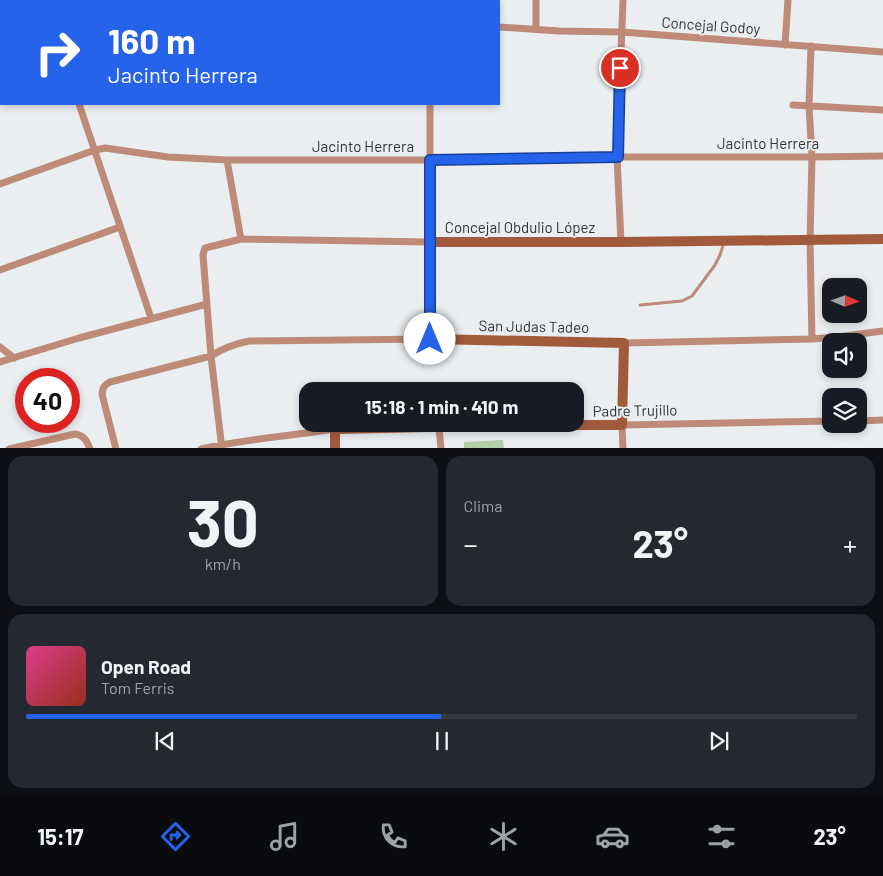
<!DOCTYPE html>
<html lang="es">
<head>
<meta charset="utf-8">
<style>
  body { margin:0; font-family:Barlow,sans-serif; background:#242831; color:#f1f3f6; height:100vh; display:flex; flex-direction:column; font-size:19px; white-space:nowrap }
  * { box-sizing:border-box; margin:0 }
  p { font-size:16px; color:#9ea1a6 }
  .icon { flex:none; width:28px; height:28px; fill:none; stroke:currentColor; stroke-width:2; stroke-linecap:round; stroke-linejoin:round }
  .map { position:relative; height:448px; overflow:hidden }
  .drawer { display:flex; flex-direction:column; gap:8px; padding:8px; background:#0d0f14; flex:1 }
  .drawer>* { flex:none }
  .guide { position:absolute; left:0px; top:0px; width:500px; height:105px; box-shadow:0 2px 8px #0003; background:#2563eb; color:#fff; overflow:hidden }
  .needle { width:32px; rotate:92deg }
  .fabs { position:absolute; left:822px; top:278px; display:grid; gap:10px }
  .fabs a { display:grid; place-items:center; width:45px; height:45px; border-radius:10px; background:#171b24; box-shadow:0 2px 8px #0003; font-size:25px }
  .speed { position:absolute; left:15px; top:368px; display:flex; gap:10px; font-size:25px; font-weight:700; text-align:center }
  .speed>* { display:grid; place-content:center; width:65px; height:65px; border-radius:50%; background:#171b24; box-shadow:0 2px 8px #0003; line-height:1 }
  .speed .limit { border:8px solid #d22; background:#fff; color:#111 }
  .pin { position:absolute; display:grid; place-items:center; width:42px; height:42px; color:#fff; margin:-21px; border:2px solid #fff; border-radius:50%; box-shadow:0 1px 5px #0007 }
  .me { position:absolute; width:55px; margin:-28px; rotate:0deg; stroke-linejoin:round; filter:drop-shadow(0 0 4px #0008) }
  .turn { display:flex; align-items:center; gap:18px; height:105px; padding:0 25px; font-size:22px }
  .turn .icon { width:65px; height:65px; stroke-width:2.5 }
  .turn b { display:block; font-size:35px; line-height:42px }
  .big { font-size:38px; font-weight:700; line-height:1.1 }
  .drawer .card { flex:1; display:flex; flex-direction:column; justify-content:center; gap:8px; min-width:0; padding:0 18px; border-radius:15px; background:#242831 }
  .drawer .dial { align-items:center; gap:0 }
  .dial b { font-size:65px; line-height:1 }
  .song { display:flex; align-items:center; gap:15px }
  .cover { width:60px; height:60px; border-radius:8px; background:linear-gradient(135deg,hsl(330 70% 55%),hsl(10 70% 35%)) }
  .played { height:5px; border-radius:2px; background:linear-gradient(90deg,#2563eb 50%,#363941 50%) }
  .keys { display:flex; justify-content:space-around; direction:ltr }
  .heat { display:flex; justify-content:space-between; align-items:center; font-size:28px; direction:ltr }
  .drawer .tiles { flex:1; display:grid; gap:8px; grid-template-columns:1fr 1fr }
  .card:last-child { grid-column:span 2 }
  .trip { position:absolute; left:299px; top:382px; width:285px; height:50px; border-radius:15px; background:#171b24; box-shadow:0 2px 8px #0003; font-weight:700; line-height:50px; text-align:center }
  .tabs { display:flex; height:80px; justify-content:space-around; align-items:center; background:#090b0e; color:#9ea1a6 }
  .tabs .icon { width:35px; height:35px }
  .tabs .active { color:#2563eb }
  .tabs b { font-size:22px; color:#f1f3f6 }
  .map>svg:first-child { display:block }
  .green { fill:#b2cea8 }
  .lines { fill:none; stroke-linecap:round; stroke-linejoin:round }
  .lane { stroke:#bd8b77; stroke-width:3 }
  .street { stroke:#bd8b77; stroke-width:7 }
  .secondary { stroke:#a25a3d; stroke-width:10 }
  .route-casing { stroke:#184099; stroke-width:12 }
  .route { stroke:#2563eb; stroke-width:9 }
  .labels { text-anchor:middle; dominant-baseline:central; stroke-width:4; stroke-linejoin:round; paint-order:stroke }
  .street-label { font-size:15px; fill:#333436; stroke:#eaeef1 }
</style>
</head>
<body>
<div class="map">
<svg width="883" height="449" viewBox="0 0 883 449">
  <rect width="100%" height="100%" fill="#eaeef1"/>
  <path class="green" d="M503,440L504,448H464V442Z"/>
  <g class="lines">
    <path class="lane" d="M640,305L682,301L692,296L715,265L720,255L724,242"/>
    <path class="street" d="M123,0L124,1
      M456,0V1
      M536,0V29
      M368,1V0
      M0,14H1
      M499,27L559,31L622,32L883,52
      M785,45L788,0
      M811,46L809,106L812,157L810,241L812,339
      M0,100H1
      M79,104L151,318
      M793,105L883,110
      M227,160L241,239
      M0,184L95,150L105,148L168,157L227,160H430L617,157H812L883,156
      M621,242L617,157L623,0
      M0,270L120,227
      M624,343L812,339L837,337L883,331
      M0,347L14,358
      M0,362L79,338L207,304
      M859,421L883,420
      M439,427L441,449
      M9,449L75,434C84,435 87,441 90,449
      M116,449L102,394C103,387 104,385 110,382L211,356C223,348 234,344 249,341L430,339
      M201,449C245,439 290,436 335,429
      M222,449L211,356L203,255L205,248L241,239L430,242V104
      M623,449L622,425L831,421"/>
    <path class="secondary" d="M335,449V429L516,425H622L624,343L430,339V242H621L883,239"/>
  </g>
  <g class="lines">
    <defs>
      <path id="route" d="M430,339V160L618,157L620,68"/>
    </defs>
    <use href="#route" class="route-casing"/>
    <use href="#route" class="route"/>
  </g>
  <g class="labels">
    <g class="street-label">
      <text transform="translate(711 25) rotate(4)">Concejal Godoy</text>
      <text x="768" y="143">Jacinto Herrera</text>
      <text x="363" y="146">Jacinto Herrera</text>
      <text x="520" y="227">Concejal Obdulio López</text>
      <text transform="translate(534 326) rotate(1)">San Judas Tadeo</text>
      <text transform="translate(635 410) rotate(-1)">Padre Trujillo</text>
    </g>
  </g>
</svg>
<div class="fabs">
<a><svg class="needle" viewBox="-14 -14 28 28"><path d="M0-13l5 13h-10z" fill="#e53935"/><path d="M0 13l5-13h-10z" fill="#9ea1a6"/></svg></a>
<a><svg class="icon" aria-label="sound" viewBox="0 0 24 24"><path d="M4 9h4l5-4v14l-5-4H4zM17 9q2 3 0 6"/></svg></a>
<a><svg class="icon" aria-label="layers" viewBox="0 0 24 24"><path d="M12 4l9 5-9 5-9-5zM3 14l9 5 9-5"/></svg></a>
</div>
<div class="speed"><div class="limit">40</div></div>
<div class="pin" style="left:620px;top:68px;background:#d93025"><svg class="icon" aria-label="arrive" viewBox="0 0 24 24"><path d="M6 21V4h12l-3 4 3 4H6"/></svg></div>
<svg class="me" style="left:430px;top:339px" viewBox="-20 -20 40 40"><circle r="19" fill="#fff"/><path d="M0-13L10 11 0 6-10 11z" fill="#2563eb"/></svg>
<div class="trip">15:18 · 1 min · 410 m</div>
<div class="guide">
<div class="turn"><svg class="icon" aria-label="right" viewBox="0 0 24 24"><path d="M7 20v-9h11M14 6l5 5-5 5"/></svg><div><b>160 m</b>Jacinto Herrera</div></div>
</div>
</div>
<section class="drawer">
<div class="tiles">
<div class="card dial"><b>30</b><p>km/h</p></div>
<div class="card"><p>Clima</p>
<div class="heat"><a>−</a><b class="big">23°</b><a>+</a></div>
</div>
<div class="card">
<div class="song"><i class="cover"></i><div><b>Open Road</b><p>Tom Ferris</p></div></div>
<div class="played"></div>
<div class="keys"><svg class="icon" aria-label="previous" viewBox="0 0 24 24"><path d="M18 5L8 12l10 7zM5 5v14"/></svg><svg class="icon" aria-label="pause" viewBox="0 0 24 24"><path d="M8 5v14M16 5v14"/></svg><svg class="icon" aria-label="next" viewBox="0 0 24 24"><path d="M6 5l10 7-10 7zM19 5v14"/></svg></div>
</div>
</div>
</section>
<nav class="tabs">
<b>15:17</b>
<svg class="icon active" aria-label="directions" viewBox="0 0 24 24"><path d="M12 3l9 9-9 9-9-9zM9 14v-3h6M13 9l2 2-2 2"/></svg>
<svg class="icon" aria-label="music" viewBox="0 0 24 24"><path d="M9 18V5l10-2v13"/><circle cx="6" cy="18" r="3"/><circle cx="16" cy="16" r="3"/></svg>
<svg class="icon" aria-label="phone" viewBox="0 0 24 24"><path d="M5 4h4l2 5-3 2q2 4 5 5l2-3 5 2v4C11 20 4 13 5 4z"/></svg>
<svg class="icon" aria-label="climate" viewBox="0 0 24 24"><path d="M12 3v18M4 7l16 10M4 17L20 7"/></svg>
<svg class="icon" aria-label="car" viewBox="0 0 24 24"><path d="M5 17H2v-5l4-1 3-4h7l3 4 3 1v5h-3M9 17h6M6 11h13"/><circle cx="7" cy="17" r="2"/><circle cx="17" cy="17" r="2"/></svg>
<svg class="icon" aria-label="filters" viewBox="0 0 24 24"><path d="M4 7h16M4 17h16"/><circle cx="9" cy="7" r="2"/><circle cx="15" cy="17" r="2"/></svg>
<b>23°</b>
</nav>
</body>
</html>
